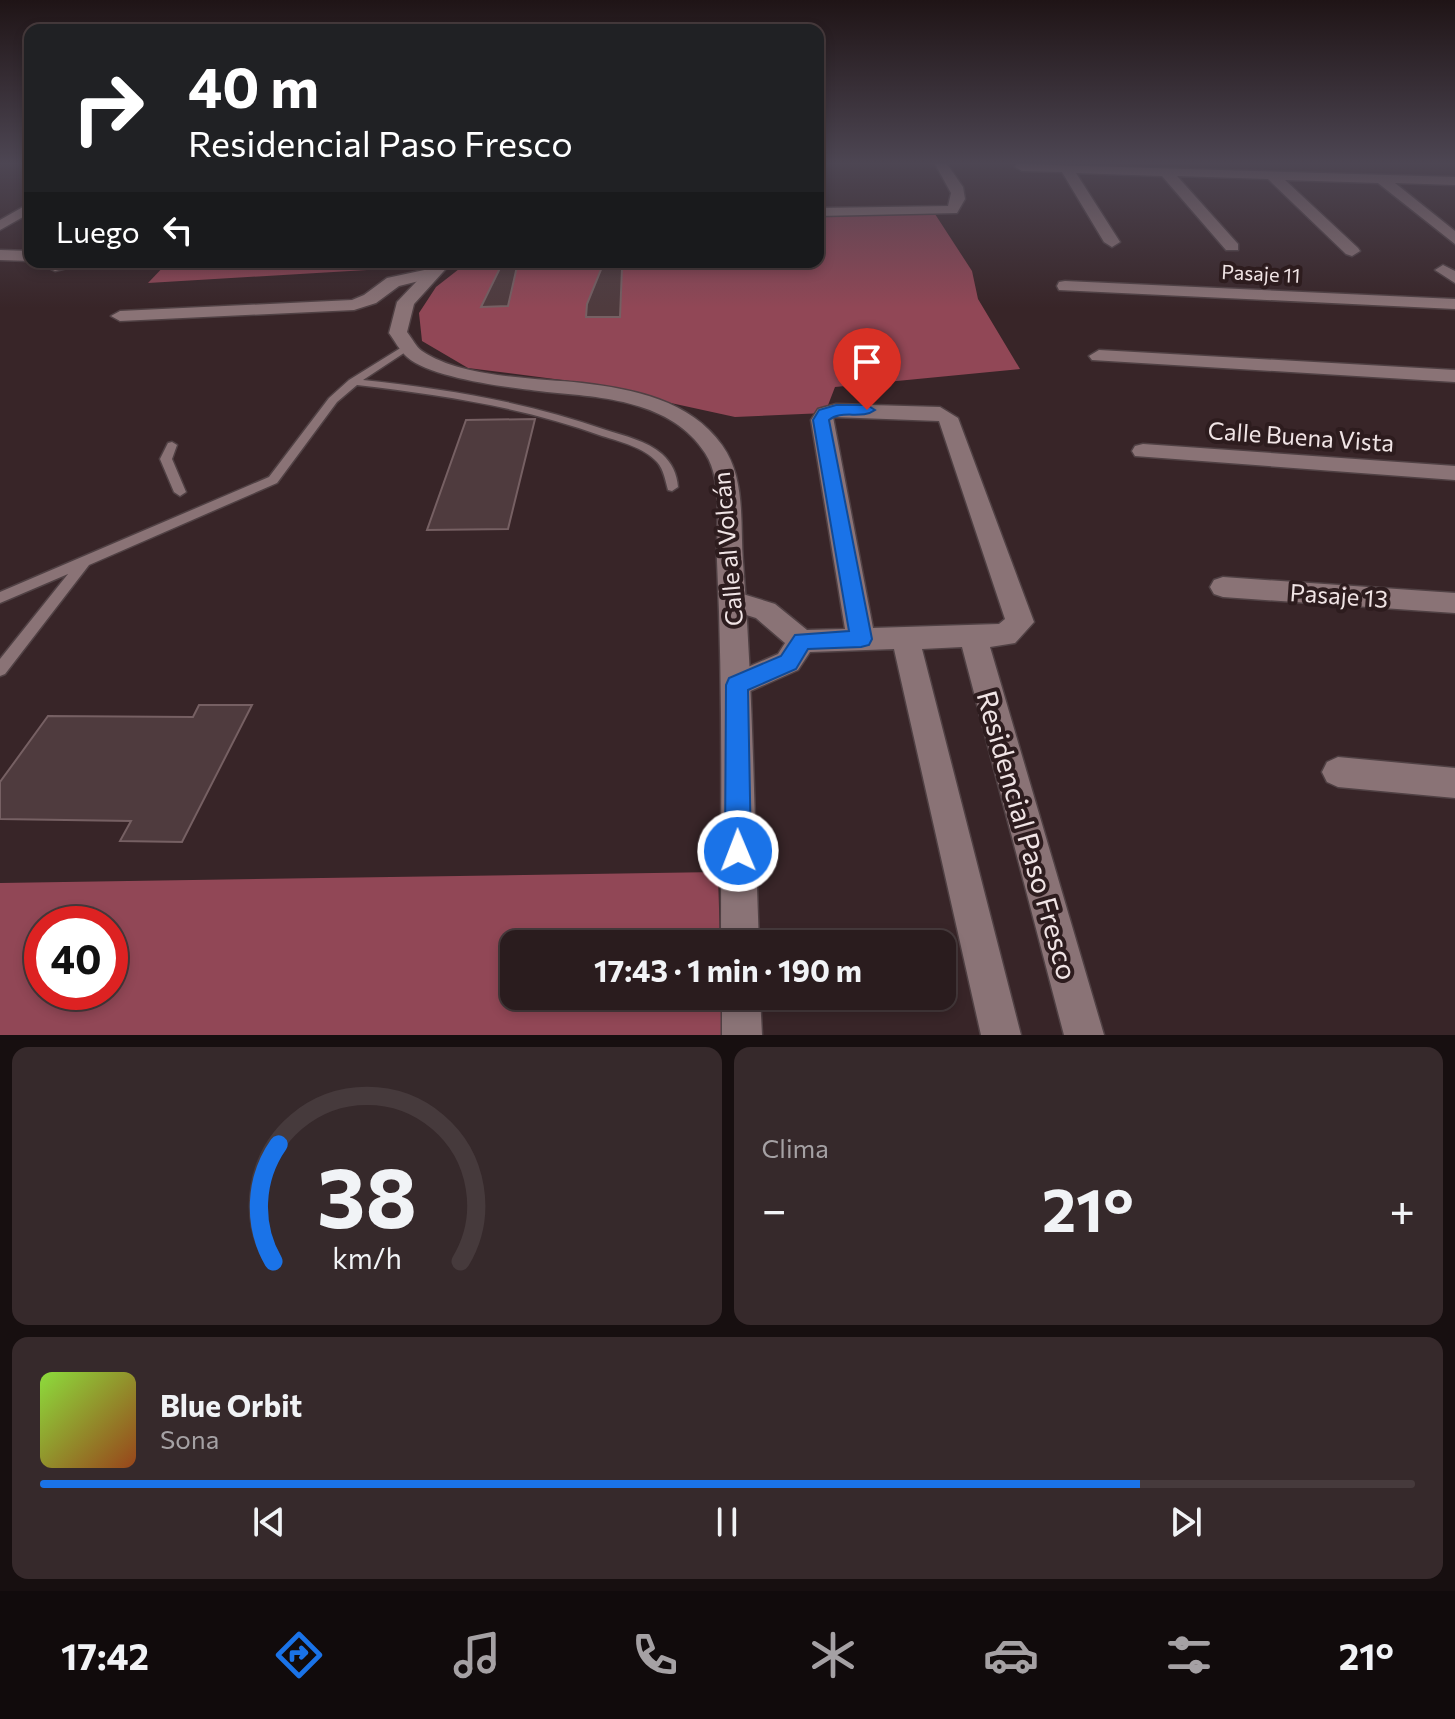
<!DOCTYPE html>
<html lang="es">
<head>
<meta charset="utf-8">
<style>
  body { margin:0; font-family:Commissioner,sans-serif; background:#36292b; color:#f1f3f6; height:100vh; display:flex; flex-direction:column; font-size:30px; white-space:nowrap }
  * { box-sizing:border-box; margin:0 }
  p { font-size:26px; color:#a5a1a4 }
  .icon { flex:none; width:44px; height:44px; fill:none; stroke:currentColor; stroke-width:2; stroke-linecap:round; stroke-linejoin:round }
  .map { position:relative; height:1035px; overflow:hidden }
  .sheet { display:flex; flex-direction:column; gap:12px; padding:12px; background:#170f10; flex:1 }
  .sheet>* { flex:none }
  .guide { position:absolute; left:24px; top:24px; width:800px; height:244px; border-radius:16px; box-shadow:0 4px 12px #0003,0 0 0 2px #463a3c; background:#202124; color:#fff; overflow:hidden }
  .speed { position:absolute; left:24px; top:906px; display:flex; gap:16px; font-size:40px; font-weight:700; text-align:center }
  .speed>* { display:grid; place-content:center; width:104px; height:104px; border-radius:50%; background:#2a1c1e; box-shadow:0 4px 12px #0003,0 0 0 2px #463a3c; line-height:1 }
  .speed .limit { border:12px solid #d22; background:#fff; color:#111 }
  .pin { position:absolute; display:grid; place-items:center; width:68px; height:68px; color:#fff; margin:-82px -34px; border-radius:50% 50% 50% 0; rotate:-45deg; box-shadow:0 0 8px #0007 }
  .pin .icon { rotate:45deg }
  .me { position:absolute; width:88px; margin:-44px; rotate:359deg; stroke-linejoin:round; filter:drop-shadow(0 0 6px #0008) }
  .turn { display:flex; align-items:center; gap:28px; height:168px; padding:0 32px; font-size:36px }
  .turn .icon { width:104px; height:104px; stroke-width:2.5 }
  .turn b { display:block; font-size:56px; line-height:68px }
  .then { display:flex; align-items:center; height:76px; padding:0 32px; background:#0003; gap:16px; font-size:30px }
  .big { font-size:60px; font-weight:700; line-height:1.1 }
  .sheet .card { flex:1; display:flex; flex-direction:column; justify-content:center; gap:12px; min-width:0; padding:0 28px; border-radius:16px; background:#36292b }
  .sheet .dial { align-items:center; gap:0 }
  .dial svg { height:208px; overflow:visible; fill:none; stroke:#463a3c; stroke-width:7; stroke-linecap:round; text-anchor:middle }
  .dial text { fill:#f1f3f6; stroke:none }
  .song { display:flex; align-items:center; gap:24px }
  .cover { width:96px; height:96px; border-radius:12px; background:linear-gradient(135deg,hsl(90 70% 55%),hsl(20 70% 35%)) }
  .played { height:8px; border-radius:4px; background:linear-gradient(90deg,#1a73e8 80%,#463a3c 80%) }
  .keys { display:flex; justify-content:space-around; direction:ltr }
  .heat { display:flex; justify-content:space-between; align-items:center; font-size:44px; direction:ltr }
  .sheet .tiles { flex:1; display:grid; gap:12px; grid-template-columns:1fr 1fr }
  .card:last-child { grid-column:span 2 }
  .trip { position:absolute; left:500px; top:930px; width:456px; height:80px; border-radius:16px; background:#2a1c1e; box-shadow:0 4px 12px #0003,0 0 0 2px #463a3c; font-weight:700; line-height:80px; text-align:center }
  .dock { display:flex; height:128px; justify-content:space-around; align-items:center; background:#110b0c; color:#a5a1a4 }
  .dock .icon { width:56px; height:56px }
  .dock .on { color:#1a73e8 }
  .dock b { font-size:36px; color:#f1f3f6 }
  .map>svg:first-child { display:block }
  .forest { fill:#914756; fill-rule:evenodd }
  .building { fill:#4f3b3e; stroke:#766063; stroke-width:2 }
  .lines { fill:none; stroke-linecap:round; stroke-linejoin:round }
  .service-casing { stroke:#504144; stroke-width:3 }
  .minor-casing { stroke:#504144; stroke-width:3 }
  .tertiary-casing { stroke:#504144; stroke-width:3 }
  .service { fill:#8a7376; fill-rule:evenodd }
  .minor { fill:#8a7376; fill-rule:evenodd }
  .tertiary { fill:#8a7376; fill-rule:evenodd }
  .route { fill:#1a73e8; stroke:#114b97; stroke-width:2 }
  .labels { text-anchor:middle; dominant-baseline:central; stroke-width:8; stroke-linejoin:round; paint-order:stroke }
  .far-street-label { font-size:20px; fill:#f0e4e5; stroke:#2d1c1e }
  .street-label { font-size:24px; fill:#f0e4e5; stroke:#2d1c1e }
  .near-street-label { font-size:28px; fill:#f0e4e5; stroke:#2d1c1e }
</style>
</head>
<body>
<div class="map">
<svg width="1455" height="1035" viewBox="0 0 1455 1035">
  <rect width="100%" height="100%" fill="#382528"/>
  <path class="forest" d="M935,214L972,271L978,299L1020,369L835,387L825,413L735,417L570,381L468,368L422,341L419,313L436,287L468,262H818V215Z
    M168,262H438L434,266L148,283Z
    M718,872L720,944H514V996H721L722,1035H0V883ZM110,924V992H42V924Z"/>
  <path class="building" d="M503,262H518L508,306L481,307Z
    M602,267L622,268L620,317H586L587,304Z
    M535,419L508,529L427,530L466,420Z
    M199,705H252L182,842L120,841L131,821L0,819V782L48,716L193,717Z"/>
  <g class="lines">
    <defs>
      <path id="service" d="M407,344L412,347L410,349L363,380C446,389 527,402 606,430C625,436 647,441 662,454C672,463 677,474 678,487L672,491L668,490C665,480 664,470 657,462C643,447 621,442 602,436C523,407 441,395 357,385L337,402L277,483L89,565L5,674L0,676V659L68,574L0,603V592L269,477L329,398L349,380Z
        M172,442L177,445L172,459L186,492L180,496L174,492L160,459L168,443Z"/>
      <path id="minor" d="M935,164H947L963,187L965,199L957,213L818,216V208L948,206L951,193Z
        M1017,164L1455,177V185L1395,183L1455,231V244L1378,183L1285,180L1358,248L1360,251L1352,256L1346,254L1268,179L1177,176L1238,244V250H1226L1162,176L1076,173L1120,242L1112,247L1104,242L1062,172L1022,171L1015,167Z
        M30,203V213L0,230V220Z
        M0,250L30,251V261L0,260Z
        M37,262H81L79,265L55,271Z
        M1443,265L1455,271V283L1435,270Z
        M429,269L435,271L437,274L435,277L399,286L376,303L354,310L120,321L111,316L120,311L352,300L364,295L387,278Z
        M1065,281L1455,299V309L1059,290L1057,286L1059,282Z
        M1099,350L1455,370V382L1092,360L1089,356Z
        M836,404L940,407L958,418L1034,622L1015,643L990,647L1104,1035H1064L962,647L922,649L1021,1035H981L894,649L810,652L798,670L737,697L727,694L722,685L727,676L778,654L785,643L756,618L724,608L720,601L724,594L733,591L775,604L807,630L845,629L811,420L818,409ZM833,417L939,421L1005,619L999,624L873,628Z
        M1143,444L1455,466V480L1135,456L1132,451L1135,446Z
        M1223,577L1455,593V613L1223,597L1214,594L1210,587L1214,580Z
        M1338,757L1455,768V798L1338,787L1327,782L1322,772L1327,762Z"/>
      <path id="tertiary" d="M435,262H452L414,304L407,332C412,338 416,347 422,351C462,378 535,378 582,383C633,389 690,400 722,445C746,478 740,524 743,562C753,689 754,817 759,944H721C721,816 723,689 717,561C716,529 724,482 705,453C672,401 602,397 547,392C513,388 432,379 407,357C400,351 394,340 389,333L397,302Z
        M722,996H760L762,1035H722Z"/>
    </defs>
    <use href="#service" class="service-casing"/>
    <use href="#minor" class="minor-casing"/>
    <use href="#tertiary" class="tertiary-casing"/>
    <use href="#service" class="service"/>
    <use href="#minor" class="minor"/>
    <use href="#tertiary" class="tertiary"/>
  </g>
  <linearGradient id="sky" x2="0" y2="1"><stop stop-color="#1f1416"/><stop offset="0.53" stop-color="#4d4653"/><stop offset="1" stop-color="#4d4653" stop-opacity="0"/></linearGradient>
  <rect width="1455" height="308" fill="url(#sky)"/>
  <path class="route" d="M836,405H867L875,410C862,420 841,409 829,420L872,639L869,645L861,647L808,649L796,669L748,690L751,851L747,860L738,864L729,860L725,851L726,685L729,678L781,656L795,635L849,631L813,420L819,410Z"/>
  <g class="labels">
    <g class="far-street-label">
      <text transform="translate(1261 273) rotate(3)">Pasaje 11</text>
    </g>
    <g class="street-label">
      <text transform="translate(1301 436) rotate(4)">Calle Buena Vista</text>
      <text transform="translate(727 549) rotate(-95)">Calle al Volcán</text>
      <text transform="translate(1339 595) rotate(4)">Pasaje 13</text>
    </g>
    <g class="near-street-label">
      <text transform="translate(1028 835) rotate(74)">Residencial Paso Fresco</text>
    </g>
  </g>
</svg>
<div class="speed"><div class="limit">40</div></div>
<div class="pin" style="left:867px;top:410px;background:#d93025"><svg class="icon" aria-label="arrive" viewBox="0 0 24 24"><path d="M6 21V4h12l-3 4 3 4H6"/></svg></div>
<svg class="me" style="left:738px;top:851px" viewBox="-20 -20 40 40"><circle r="17" fill="#1a73e8" stroke="#fff" stroke-width="3"/><path d="M0-11L8 9 0 5-8 9z" fill="#fff"/></svg>
<div class="trip">17:43 · 1 min · 190 m</div>
<div class="guide">
<div class="turn"><svg class="icon" aria-label="right" viewBox="0 0 24 24"><path d="M7 20v-9h11M14 6l5 5-5 5"/></svg><div><b>40 m</b>Residencial Paso Fresco</div></div>
<div class="then">Luego<svg class="icon" aria-label="left" viewBox="0 0 24 24"><path d="M17 20v-9H6M10 6l-5 5 5 5"/></svg></div>
</div>
</div>
<section class="sheet">
<div class="tiles">
<div class="card dial"><svg viewBox="0 0 100 80">
<path d="M14 69A42 42 0 1 1 86 69"/>
<path d="M14 69A42 42 0 0 1 16 24" stroke="#1a73e8"/>
<text x="50" y="56" font-size="32" font-weight="700">38</text>
<text x="50" y="72" font-size="11">km/h</text>
</svg></div>
<div class="card"><p>Clima</p>
<div class="heat"><a>−</a><b class="big">21°</b><a>+</a></div>
</div>
<div class="card">
<div class="song"><i class="cover"></i><div><b>Blue Orbit</b><p>Sona</p></div></div>
<div class="played"></div>
<div class="keys"><svg class="icon" aria-label="previous" viewBox="0 0 24 24"><path d="M18 5L8 12l10 7zM5 5v14"/></svg><svg class="icon" aria-label="pause" viewBox="0 0 24 24"><path d="M8 5v14M16 5v14"/></svg><svg class="icon" aria-label="next" viewBox="0 0 24 24"><path d="M6 5l10 7-10 7zM19 5v14"/></svg></div>
</div>
</div>
</section>
<nav class="dock">
<b>17:42</b>
<svg class="icon on" aria-label="directions" viewBox="0 0 24 24"><path d="M12 3l9 9-9 9-9-9zM9 14v-3h6M13 9l2 2-2 2"/></svg>
<svg class="icon" aria-label="music" viewBox="0 0 24 24"><path d="M9 18V5l10-2v13"/><circle cx="6" cy="18" r="3"/><circle cx="16" cy="16" r="3"/></svg>
<svg class="icon" aria-label="phone" viewBox="0 0 24 24"><path d="M5 4h4l2 5-3 2q2 4 5 5l2-3 5 2v4C11 20 4 13 5 4z"/></svg>
<svg class="icon" aria-label="climate" viewBox="0 0 24 24"><path d="M12 3v18M4 7l16 10M4 17L20 7"/></svg>
<svg class="icon" aria-label="car" viewBox="0 0 24 24"><path d="M5 17H2v-5l4-1 3-4h7l3 4 3 1v5h-3M9 17h6M6 11h13"/><circle cx="7" cy="17" r="2"/><circle cx="17" cy="17" r="2"/></svg>
<svg class="icon" aria-label="filters" viewBox="0 0 24 24"><path d="M4 7h16M4 17h16"/><circle cx="9" cy="7" r="2"/><circle cx="15" cy="17" r="2"/></svg>
<b>21°</b>
</nav>
</body>
</html>
